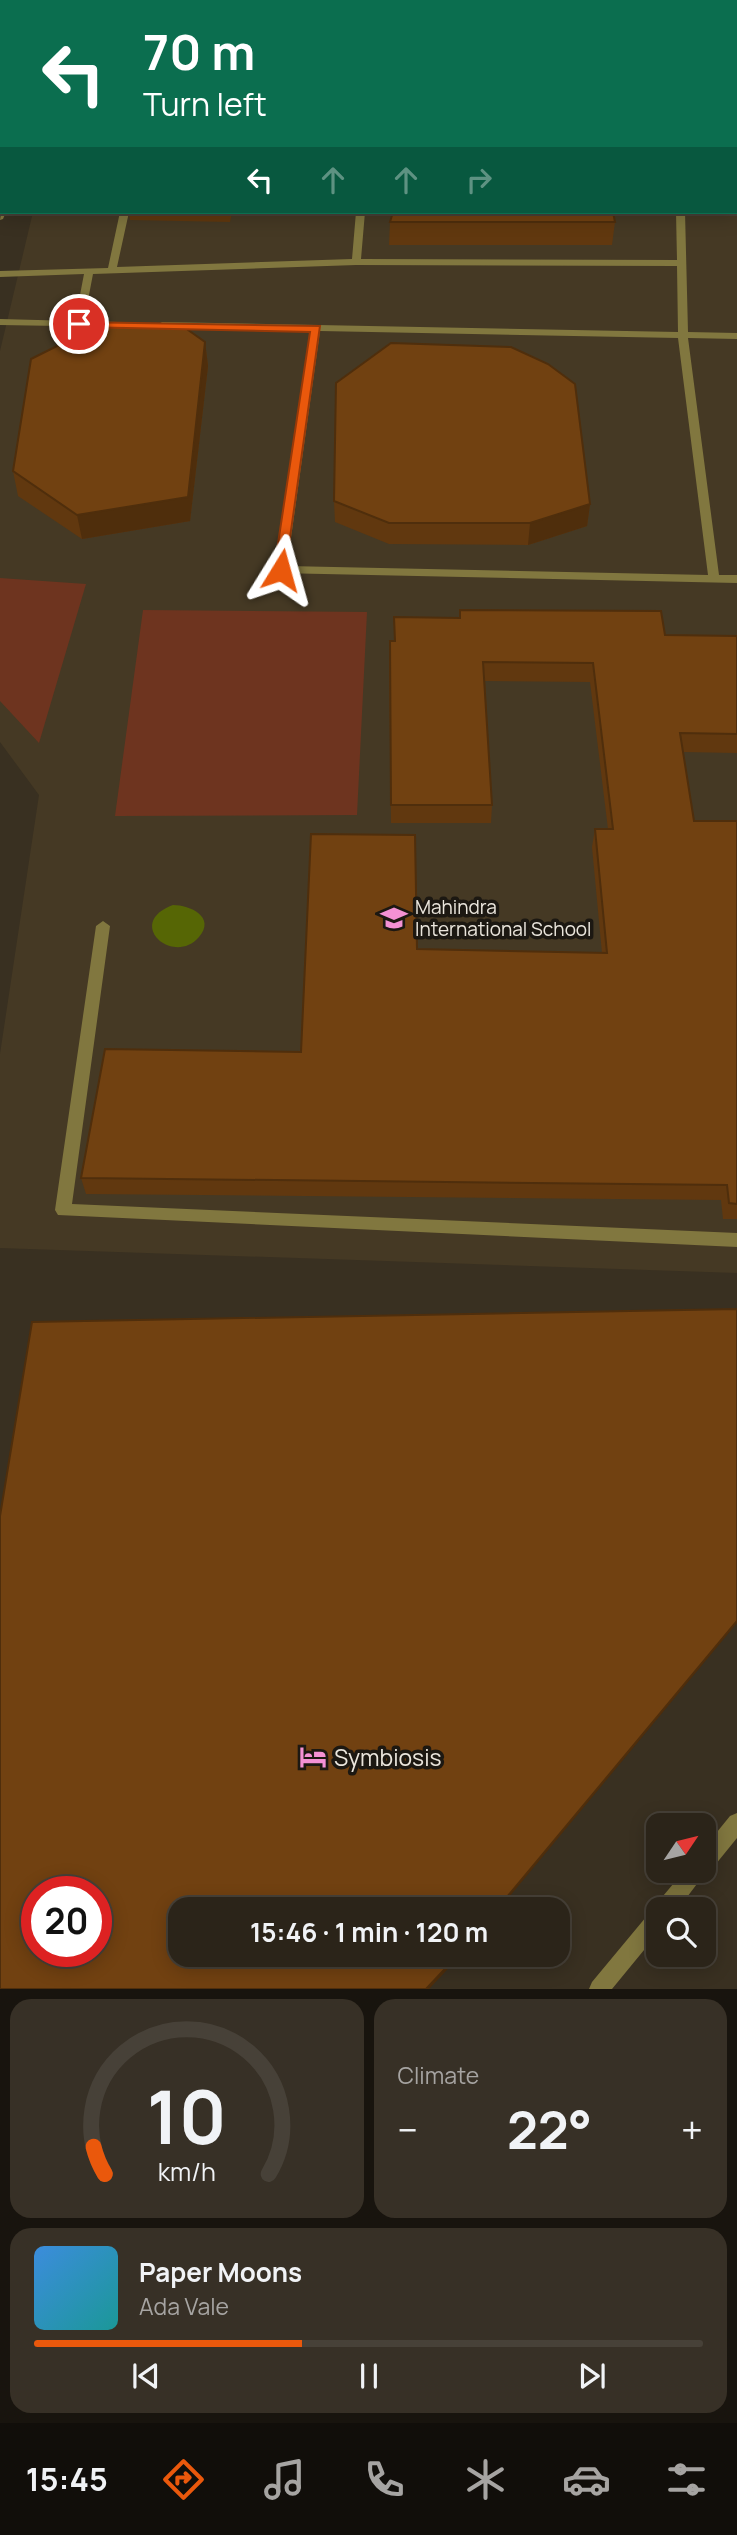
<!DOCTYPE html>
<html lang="en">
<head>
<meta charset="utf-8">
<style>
  body { margin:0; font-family:Manrope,sans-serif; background:#373026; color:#f1f3f6; height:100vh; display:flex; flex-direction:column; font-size:26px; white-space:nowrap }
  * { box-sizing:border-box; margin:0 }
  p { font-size:23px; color:#a6a4a2 }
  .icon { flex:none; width:38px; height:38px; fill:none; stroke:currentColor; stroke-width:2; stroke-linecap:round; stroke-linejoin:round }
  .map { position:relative; height:1989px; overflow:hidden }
  .drawer { display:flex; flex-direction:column; gap:10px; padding:10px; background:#18140e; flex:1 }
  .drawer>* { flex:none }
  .banner { position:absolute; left:0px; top:0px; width:738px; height:214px; box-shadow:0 4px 18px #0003,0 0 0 2px #474138; background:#0b6e4f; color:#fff; overflow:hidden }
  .needle { width:46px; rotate:55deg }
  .buttons { position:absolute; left:646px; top:1813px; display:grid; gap:14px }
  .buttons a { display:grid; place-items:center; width:70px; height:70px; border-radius:14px; background:#2b2419; box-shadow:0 4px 18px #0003,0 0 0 2px #474138; font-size:35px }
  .speed { position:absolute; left:21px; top:1876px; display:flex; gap:14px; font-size:35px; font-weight:700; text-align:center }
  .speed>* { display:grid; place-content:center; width:91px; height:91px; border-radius:50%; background:#2b2419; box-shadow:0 4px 18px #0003,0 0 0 2px #474138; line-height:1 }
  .speed .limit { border:10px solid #d22; background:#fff; color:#111 }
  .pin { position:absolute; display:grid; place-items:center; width:60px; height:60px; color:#fff; margin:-30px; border:4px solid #fff; border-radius:50%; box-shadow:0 2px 7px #0007 }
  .me { position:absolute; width:77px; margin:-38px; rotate:8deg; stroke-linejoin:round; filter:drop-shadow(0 0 5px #0008) }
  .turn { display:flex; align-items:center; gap:24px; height:147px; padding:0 28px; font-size:32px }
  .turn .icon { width:91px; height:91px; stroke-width:2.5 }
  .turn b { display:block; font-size:49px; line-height:60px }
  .lanes { display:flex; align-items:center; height:66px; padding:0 28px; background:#0003; justify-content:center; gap:35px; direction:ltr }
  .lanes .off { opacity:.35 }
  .big { font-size:52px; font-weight:700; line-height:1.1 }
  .drawer .card { flex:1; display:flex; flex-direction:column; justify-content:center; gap:10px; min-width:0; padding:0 24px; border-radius:21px; background:#373026 }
  .drawer .dial { align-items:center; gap:0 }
  .dial svg { height:182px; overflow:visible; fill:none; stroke:#474138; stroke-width:7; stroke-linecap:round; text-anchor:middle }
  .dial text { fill:#f1f3f6; stroke:none }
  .song { display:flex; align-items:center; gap:21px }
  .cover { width:84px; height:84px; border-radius:10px; background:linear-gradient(135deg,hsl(210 70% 55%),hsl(180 70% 35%)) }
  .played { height:7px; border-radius:4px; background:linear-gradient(90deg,#ea580c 40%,#474138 40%) }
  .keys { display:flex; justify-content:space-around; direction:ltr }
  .heat { display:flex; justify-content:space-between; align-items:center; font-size:38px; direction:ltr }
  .drawer .tiles { flex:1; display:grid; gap:10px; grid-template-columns:1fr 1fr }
  .card:last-child { grid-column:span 2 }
  .trip { position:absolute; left:168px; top:1897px; width:402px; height:70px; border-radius:21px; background:#2b2419; box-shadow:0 4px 18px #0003,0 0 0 2px #474138; font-weight:700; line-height:70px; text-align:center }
  .tabs { display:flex; height:112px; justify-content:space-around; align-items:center; background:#110e0a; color:#a6a4a2 }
  .tabs .icon { width:49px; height:49px }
  .tabs .active { color:#ea580c }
  .tabs b { font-size:32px; color:#f1f3f6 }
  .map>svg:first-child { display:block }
  .built { fill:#453924 }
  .green { fill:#6e341f }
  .water { fill:#566605 }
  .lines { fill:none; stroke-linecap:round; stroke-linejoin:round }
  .service { fill:#81773f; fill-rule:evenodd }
  .minor { fill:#81773f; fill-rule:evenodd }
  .tertiary { fill:#81773f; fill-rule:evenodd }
  .wall { fill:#61380f }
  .shaded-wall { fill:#4f2e0c }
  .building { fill:#714111; stroke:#4f2e0c; stroke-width:2; fill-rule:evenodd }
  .route { fill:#ea580c; stroke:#983908; stroke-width:2 }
  .labels { text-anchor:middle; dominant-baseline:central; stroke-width:7; stroke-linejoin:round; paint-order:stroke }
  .poi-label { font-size:19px; fill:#ebe6dd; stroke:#1c1812; text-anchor:start }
  .near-poi-label { font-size:23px; fill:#ebe6dd; stroke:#1c1812; text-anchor:start }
</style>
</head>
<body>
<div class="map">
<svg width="737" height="1989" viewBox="0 0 737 1989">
  <rect width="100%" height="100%" fill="#393021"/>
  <path class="built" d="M87,0H737V1273L0,1248V1054L39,795L0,742V351L33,212H737V2Z"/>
  <path class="green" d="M0,578L86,584L39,743L0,701Z
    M143,610L367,612L357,815L115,816Z"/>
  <path class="water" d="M173,905C190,905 216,917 199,937C173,967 124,923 173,905Z"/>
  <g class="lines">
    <path class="service" d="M120,212H129L117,267L352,259L356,212H365L361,259L677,260L676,212H685L688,332L737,333V339L688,338L719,575H737V583L277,573L275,570L311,331L162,328L157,325L162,322L678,332L677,266L356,265L93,274L84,321L118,322L123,325L121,327L0,325V319L75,321L84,274L0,277V271L108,268ZM320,331L678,338L708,575L287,566Z
      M103,921L110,926L72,1204L737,1233V1247L58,1215L55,1210L96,926Z"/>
    <path class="minor" d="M695,0H737V3L697,2Z"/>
    <path class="tertiary" d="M28,0H36V2H28Z
      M66,0H74V2H66Z
      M0,86H2L0,96Z
      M2,208V212H6L3,219L0,220Z
      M737,1813V1838L711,1870L706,1872L678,1909H658V1933L612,1989H589L592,1982L651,1911L655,1909L658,1902L684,1871H704V1848L730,1816Z"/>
  </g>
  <path class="wall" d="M129,212H232L230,222L130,220Z
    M390,222H615L612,245H389Z
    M205,342L208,366L190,521L82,539L18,496L13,471Z
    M334,501L590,504L587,526L528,545L389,544L335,522Z
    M460,610L665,635L737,636V753L683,752L694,821H737V1219H723L721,1200L86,1194L81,1178L301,1052L417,949L602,953L592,847L595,829H608L590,682L485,681L492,805L491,823H391L389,660L394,641V617L459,618Z"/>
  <path class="shaded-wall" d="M205,342L208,366L190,521L82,539L77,515Z
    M590,504L587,526L528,545L530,523Z
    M737,1621V1623L499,1909H497Z
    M458,1955H461L429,1989H426Z"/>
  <path class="building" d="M393,212H613L615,222H390Z
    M103,323L181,325L205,342L188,497L77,515L13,471L31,359Z
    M391,343L511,347L548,364L575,384L590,504L530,523H389L334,501L336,383Z
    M460,610L661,611L665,635L737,636V734L680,733L694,821H737V1204L729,1203L727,1185L81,1178L105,1049L301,1052L311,834L415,835L417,949L607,953L595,829H613L593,663L483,662L492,805H391L390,641H395L394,617L460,618Z
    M737,1309V1621L497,1909H180V1955H458L426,1989H0V1516L32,1322ZM37,1892H96V1951H37Z"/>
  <path class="route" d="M75,322L320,326L285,573L281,575L274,570L310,332L79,327L75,326Z"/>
  <defs>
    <symbol id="school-bare" viewBox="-9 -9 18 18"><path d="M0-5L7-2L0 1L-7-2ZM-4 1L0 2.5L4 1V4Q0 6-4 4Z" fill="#f491d4" stroke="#1c1812" stroke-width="2.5" paint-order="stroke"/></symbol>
    <symbol id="hotel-bare" viewBox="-9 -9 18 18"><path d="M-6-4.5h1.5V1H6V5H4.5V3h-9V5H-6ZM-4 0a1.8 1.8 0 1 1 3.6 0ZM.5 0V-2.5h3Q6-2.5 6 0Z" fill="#f491d4" stroke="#1c1812" stroke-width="2.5" paint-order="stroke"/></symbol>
  </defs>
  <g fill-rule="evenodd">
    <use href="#school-bare" x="375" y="899" width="38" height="38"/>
    <use href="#hotel-bare" x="294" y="1738" width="38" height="38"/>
  </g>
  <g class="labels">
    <g class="poi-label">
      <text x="415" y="907">Mahindra<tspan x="415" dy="22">International School</tspan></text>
    </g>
    <g class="near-poi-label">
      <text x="334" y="1757">Symbiosis</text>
    </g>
  </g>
</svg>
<div class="buttons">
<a><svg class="needle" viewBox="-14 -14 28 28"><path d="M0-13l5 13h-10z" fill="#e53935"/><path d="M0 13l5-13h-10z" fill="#a6a4a2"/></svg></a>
<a><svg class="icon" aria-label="search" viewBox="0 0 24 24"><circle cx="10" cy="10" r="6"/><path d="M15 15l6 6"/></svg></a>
</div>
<div class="speed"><div class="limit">20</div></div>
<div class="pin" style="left:79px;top:324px;background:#d93025"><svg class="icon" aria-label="arrive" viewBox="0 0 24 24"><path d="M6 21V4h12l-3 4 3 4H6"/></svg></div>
<svg class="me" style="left:281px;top:570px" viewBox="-20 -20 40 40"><path d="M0-17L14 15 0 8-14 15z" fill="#ea580c" stroke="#fff" stroke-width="4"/></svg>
<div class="trip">15:46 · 1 min · 120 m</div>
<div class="banner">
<div class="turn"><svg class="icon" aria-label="left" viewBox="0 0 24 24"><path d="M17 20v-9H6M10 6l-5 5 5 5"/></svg><div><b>70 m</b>Turn left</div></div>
<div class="lanes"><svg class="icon" aria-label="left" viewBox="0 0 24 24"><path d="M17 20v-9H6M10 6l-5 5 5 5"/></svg><svg class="icon off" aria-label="ahead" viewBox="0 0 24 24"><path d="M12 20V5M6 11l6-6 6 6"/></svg><svg class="icon off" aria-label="ahead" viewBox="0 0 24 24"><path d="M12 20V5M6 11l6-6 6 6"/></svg><svg class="icon off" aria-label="right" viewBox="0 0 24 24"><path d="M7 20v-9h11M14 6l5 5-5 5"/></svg></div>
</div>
</div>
<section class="drawer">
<div class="tiles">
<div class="card dial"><svg viewBox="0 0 100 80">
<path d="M14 69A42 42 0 1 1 86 69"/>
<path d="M14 69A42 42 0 0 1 9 57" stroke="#ea580c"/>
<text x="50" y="56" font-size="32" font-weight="700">10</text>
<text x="50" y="72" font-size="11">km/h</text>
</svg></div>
<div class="card"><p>Climate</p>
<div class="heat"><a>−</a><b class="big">22°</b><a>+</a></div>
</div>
<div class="card">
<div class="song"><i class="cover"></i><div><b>Paper Moons</b><p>Ada Vale</p></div></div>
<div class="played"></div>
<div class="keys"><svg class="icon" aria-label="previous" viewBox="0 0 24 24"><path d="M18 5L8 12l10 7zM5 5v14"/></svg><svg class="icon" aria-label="pause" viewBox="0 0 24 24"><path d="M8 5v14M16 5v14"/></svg><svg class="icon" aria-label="next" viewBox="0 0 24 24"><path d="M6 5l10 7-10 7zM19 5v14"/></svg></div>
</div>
</div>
</section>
<nav class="tabs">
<b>15:45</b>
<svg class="icon active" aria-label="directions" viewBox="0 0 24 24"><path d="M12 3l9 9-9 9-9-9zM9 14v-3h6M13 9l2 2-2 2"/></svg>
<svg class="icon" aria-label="music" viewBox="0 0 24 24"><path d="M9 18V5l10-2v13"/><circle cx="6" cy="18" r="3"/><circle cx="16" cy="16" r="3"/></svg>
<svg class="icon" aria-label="phone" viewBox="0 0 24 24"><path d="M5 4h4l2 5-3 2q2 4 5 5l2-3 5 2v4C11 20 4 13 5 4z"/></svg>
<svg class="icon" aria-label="climate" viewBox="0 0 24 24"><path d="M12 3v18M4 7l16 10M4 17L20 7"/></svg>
<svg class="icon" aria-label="car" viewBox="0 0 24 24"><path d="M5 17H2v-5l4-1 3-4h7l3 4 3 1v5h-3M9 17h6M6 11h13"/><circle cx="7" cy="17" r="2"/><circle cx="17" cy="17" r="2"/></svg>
<svg class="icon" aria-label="filters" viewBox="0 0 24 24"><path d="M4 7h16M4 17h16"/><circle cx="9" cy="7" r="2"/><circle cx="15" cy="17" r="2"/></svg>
</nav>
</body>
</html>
